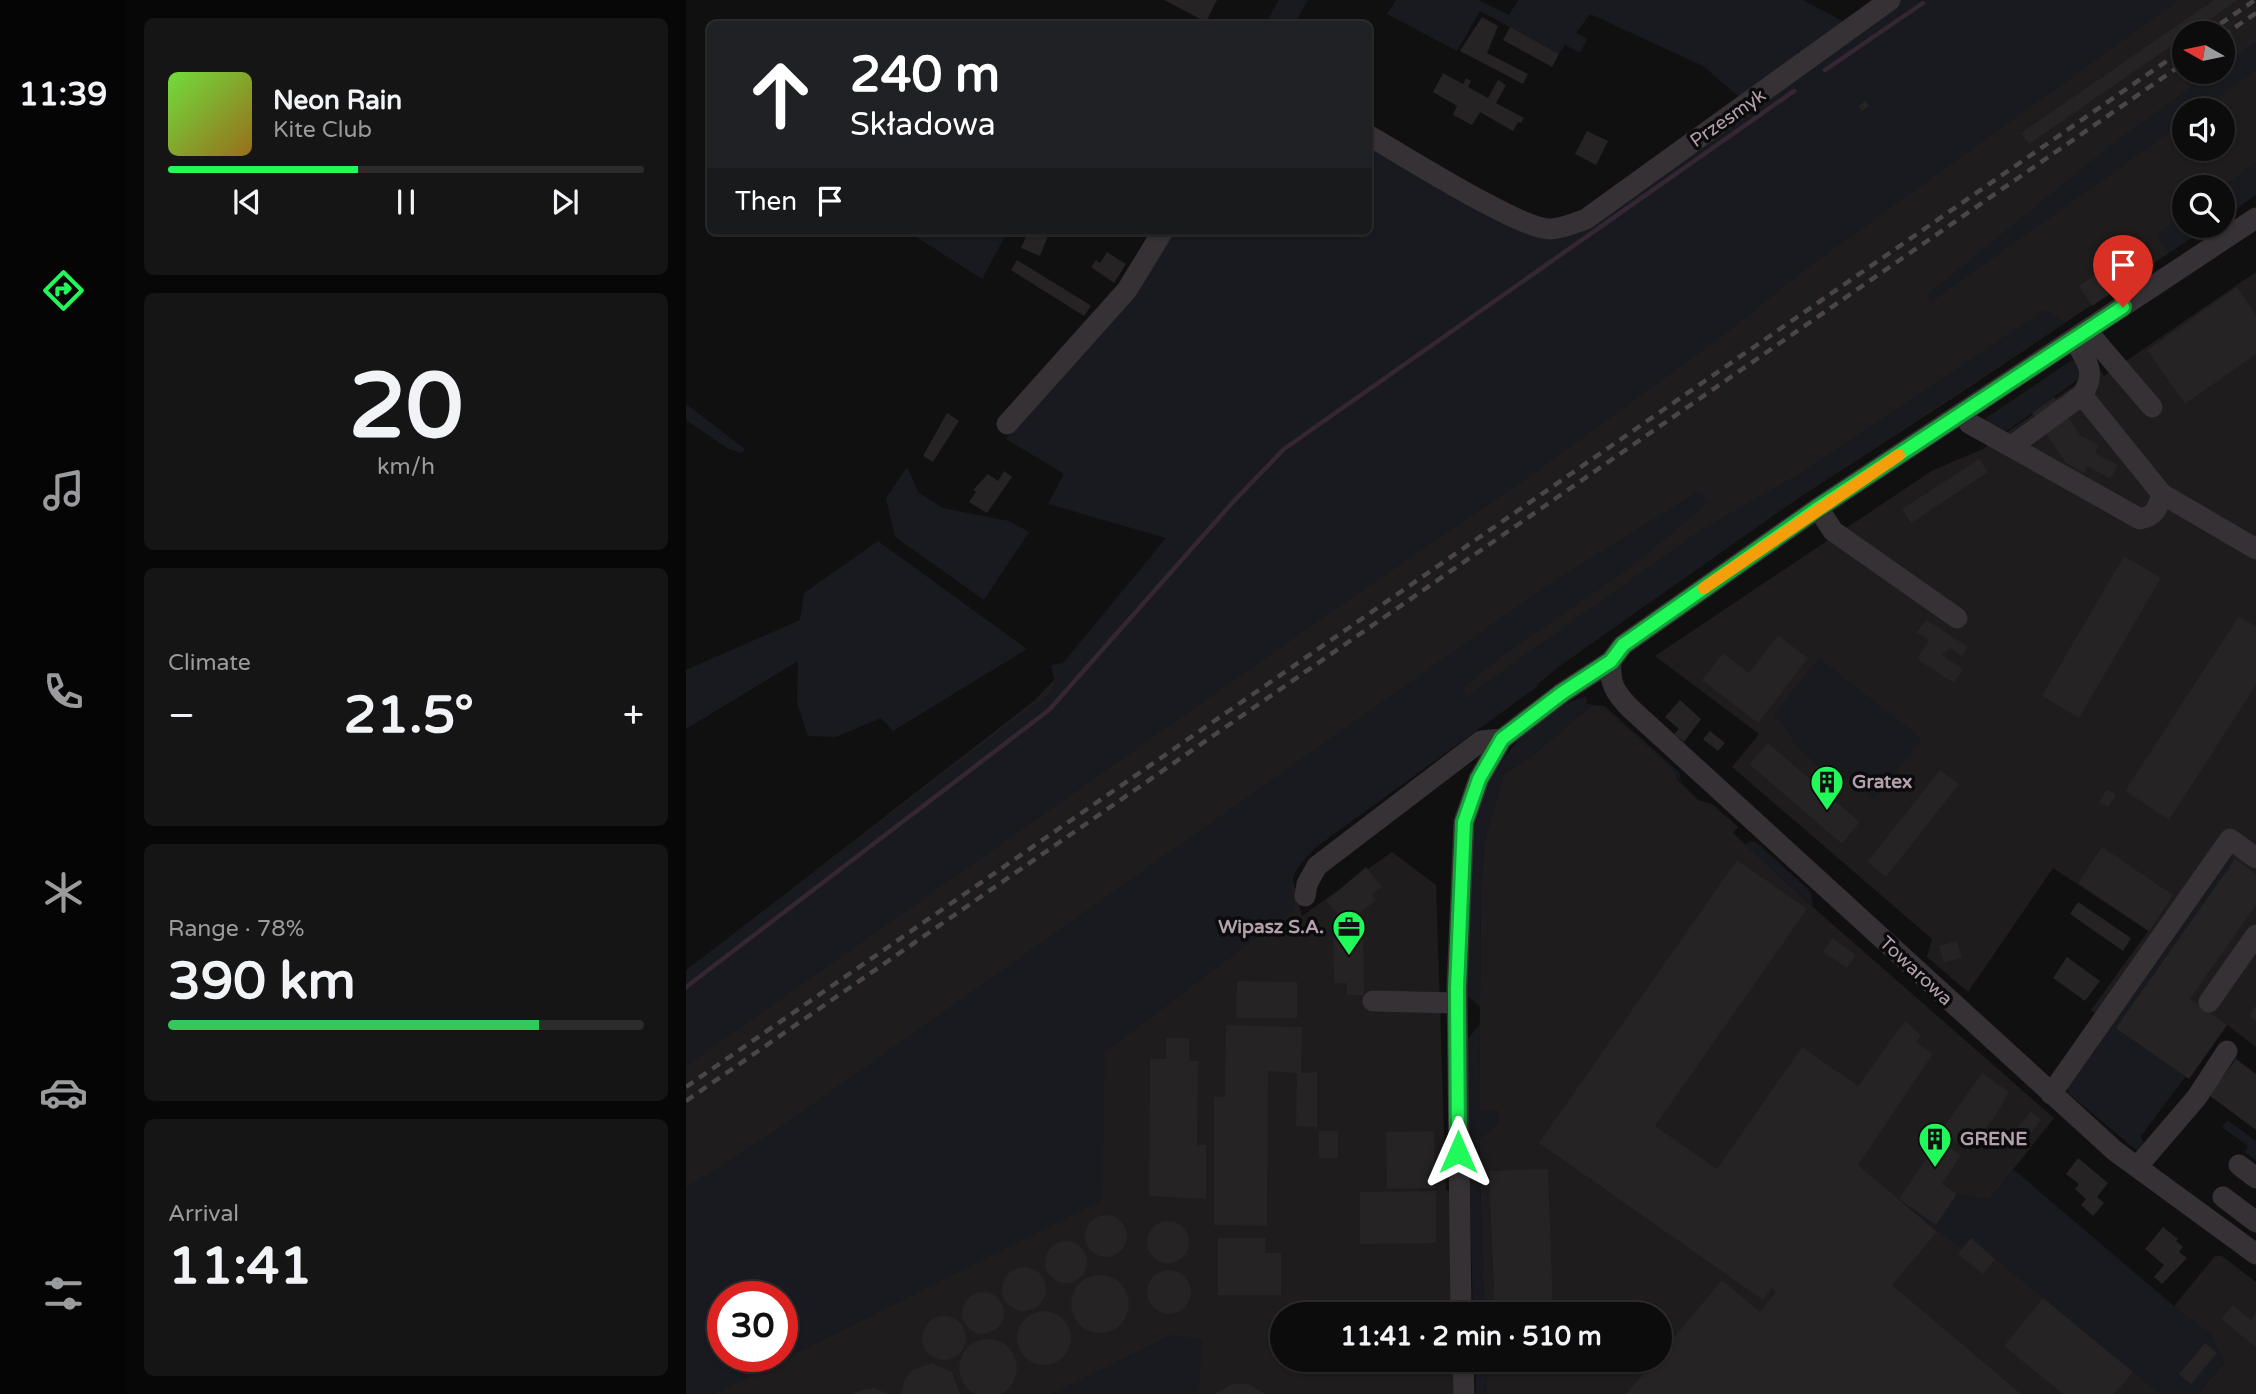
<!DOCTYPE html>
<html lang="en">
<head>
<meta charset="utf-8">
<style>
  body { margin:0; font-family:"Varela Round",sans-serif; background:#161515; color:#f1f3f6; height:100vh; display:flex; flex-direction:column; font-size:26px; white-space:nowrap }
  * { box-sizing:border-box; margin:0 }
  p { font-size:23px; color:#9a9b9d }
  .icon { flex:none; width:38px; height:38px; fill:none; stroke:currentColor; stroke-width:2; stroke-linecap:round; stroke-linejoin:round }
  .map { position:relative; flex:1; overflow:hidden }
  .panel { display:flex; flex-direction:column; gap:18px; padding:18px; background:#070707; width:560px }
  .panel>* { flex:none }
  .hud { position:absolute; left:21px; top:21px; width:665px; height:214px; border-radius:10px; box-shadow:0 2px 5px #0004,0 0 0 2px #2d2c2d; background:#202124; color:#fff; overflow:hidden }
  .needle { width:46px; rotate:279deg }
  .fabs { position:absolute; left:1486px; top:21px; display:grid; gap:14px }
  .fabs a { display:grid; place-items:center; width:63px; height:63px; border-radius:50%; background:#0d0c0c; box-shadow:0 2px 5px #0004,0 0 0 2px #2d2c2d; font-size:35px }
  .speed { position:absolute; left:21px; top:1281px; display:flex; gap:14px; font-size:35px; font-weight:700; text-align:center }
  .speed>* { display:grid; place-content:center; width:91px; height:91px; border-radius:50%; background:#0d0c0c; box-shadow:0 2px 5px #0004,0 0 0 2px #2d2c2d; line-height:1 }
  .speed .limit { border:10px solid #d22; background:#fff; color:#111 }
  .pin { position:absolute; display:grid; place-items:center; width:60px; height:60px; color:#fff; margin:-72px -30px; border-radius:50% 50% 50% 0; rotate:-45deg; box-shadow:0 0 7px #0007 }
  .pin .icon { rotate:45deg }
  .me { position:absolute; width:77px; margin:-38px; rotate:0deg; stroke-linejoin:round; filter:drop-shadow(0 0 5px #0008) }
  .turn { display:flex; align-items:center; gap:24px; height:147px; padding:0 28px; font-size:32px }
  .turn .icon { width:91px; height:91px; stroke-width:2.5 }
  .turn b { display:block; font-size:49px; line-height:60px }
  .then { display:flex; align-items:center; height:66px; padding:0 28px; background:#0003; gap:14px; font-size:26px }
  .big { font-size:52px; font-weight:700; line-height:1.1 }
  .panel .tile { flex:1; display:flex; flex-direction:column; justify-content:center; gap:10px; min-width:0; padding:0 24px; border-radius:10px; background:#161515 }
  .panel .dial { align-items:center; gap:0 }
  .dial b { font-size:91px; line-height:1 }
  .song { display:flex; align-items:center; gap:21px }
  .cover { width:84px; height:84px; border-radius:10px; background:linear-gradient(135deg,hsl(100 70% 55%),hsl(40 70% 35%)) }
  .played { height:7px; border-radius:4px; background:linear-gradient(90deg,#21f859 40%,#2d2c2d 40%) }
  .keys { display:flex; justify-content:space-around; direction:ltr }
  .heat { display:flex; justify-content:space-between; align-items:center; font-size:38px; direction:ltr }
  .charge { height:10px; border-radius:5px; background:linear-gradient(90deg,#34c759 78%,#2d2c2d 0) }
  .trip { position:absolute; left:584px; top:1302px; width:402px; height:70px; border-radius:35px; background:#0d0c0c; box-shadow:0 2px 5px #0004,0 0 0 2px #2d2c2d; font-weight:700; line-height:70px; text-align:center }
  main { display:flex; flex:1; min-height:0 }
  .dock { display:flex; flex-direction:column; width:126px; justify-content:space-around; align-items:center; background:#050505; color:#9a9b9d }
  .dock .icon { width:49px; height:49px }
  .dock .active { color:#21f859 }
  .dock b { font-size:32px; color:#f1f3f6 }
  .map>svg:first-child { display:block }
  .built { fill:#1e1c1d; fill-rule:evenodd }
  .green { fill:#191a1f; fill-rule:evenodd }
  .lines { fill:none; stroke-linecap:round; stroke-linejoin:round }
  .stream { stroke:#352634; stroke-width:4.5 }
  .building { fill:#252324 }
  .minor { stroke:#363134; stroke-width:21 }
  .rail { stroke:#4b4449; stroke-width:4.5; stroke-dasharray:9 7; stroke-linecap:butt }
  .route-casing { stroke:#15a13a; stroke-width:18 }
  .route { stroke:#21f859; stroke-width:12 }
  .slow { stroke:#f59e0b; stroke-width:12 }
  .labels { text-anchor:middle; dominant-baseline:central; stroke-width:7; stroke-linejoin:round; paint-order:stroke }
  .street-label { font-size:19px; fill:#b3a0ad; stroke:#0c0b0b }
  .poi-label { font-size:19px; font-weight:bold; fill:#b3a0ad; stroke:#0c0b0b; text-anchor:start }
</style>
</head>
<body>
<main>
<nav class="dock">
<b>11:39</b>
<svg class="icon active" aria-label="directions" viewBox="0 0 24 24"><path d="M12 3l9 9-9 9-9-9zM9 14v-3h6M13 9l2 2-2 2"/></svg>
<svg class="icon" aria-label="music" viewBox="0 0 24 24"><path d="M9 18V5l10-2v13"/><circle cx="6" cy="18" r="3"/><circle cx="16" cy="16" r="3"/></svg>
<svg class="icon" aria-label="phone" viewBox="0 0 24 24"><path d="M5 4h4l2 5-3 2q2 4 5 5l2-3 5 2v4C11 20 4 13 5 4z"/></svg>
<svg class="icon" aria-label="climate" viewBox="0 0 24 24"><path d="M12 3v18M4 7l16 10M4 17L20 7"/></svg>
<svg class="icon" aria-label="car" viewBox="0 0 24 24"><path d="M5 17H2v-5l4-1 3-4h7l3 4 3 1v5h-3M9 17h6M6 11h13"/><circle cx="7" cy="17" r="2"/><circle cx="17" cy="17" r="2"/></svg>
<svg class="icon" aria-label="filters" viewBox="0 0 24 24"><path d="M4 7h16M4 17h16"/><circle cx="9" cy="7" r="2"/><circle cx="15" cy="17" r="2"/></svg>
</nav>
<section class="panel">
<div class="tile">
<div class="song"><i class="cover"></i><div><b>Neon Rain</b><p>Kite Club</p></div></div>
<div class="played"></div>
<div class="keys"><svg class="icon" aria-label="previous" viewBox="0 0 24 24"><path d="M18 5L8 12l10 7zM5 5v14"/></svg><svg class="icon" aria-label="pause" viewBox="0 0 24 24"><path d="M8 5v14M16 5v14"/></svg><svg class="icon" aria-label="next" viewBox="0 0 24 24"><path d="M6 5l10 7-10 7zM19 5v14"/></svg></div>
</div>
<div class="tile dial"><b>20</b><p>km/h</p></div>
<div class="tile"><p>Climate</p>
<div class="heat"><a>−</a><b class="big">21.5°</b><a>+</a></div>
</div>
<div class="tile"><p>Range · 78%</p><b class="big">390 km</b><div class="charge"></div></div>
<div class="tile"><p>Arrival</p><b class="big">11:41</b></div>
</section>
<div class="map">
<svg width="1570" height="1394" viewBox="0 0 1570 1394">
  <rect width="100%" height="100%" fill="#111010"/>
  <path class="built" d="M1203,0H1570V194L1536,187H1498V226H1523L1282,388L974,588L811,715L627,846L605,873L616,916L706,852L750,885L760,1190L766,1191L769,1314H597V1360H769L770,1394H0V971L349,700L378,669ZM1498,33H1536V72H1498ZM1498,110H1536V149H1498ZM37,1297H96V1356H37Z
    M1570,272V1047L1541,1025L1503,1079L1405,1010L1462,931L1367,868L1282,992L1241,957L1246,939L1046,767L1073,734L969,656L1247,470L1297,449L1413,368L1418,376Z
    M906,705L917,706L988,770L992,780L1012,800L1026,804L1052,827L1047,833L1127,907L1368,1118L1283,1225L1488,1394H801L800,1360H975V1314H798L793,1139L811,1124L812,1110L793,1111L795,883L799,839L818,773L842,759Z
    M1529,1256H1536L1570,1282V1394H1512L1538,1363L1488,1306Z"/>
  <path class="green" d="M593,0H622L608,24H579Z
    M710,0H792L823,15L832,0H1117L1166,26L1203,0H1493L1124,266L1039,334L847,474L645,612L0,1066V970L365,692L369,683L365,665L377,663L480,538L362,504L378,474L320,439L479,231H682L683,139L868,236L1053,97L1017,66L904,14L890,33L901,39L894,53L879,45L873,54L794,11L771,51L701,14Z
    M1570,42V71L1514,110H1498V122L1245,302L1242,294L1425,145L1526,72H1536L1537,64Z
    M1570,162V195L1537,218L1536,187Z
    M1498,215V226H1524L1483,253L1470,235Z
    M221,231H322L296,279Z
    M1358,310L1379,322L1121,492L851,682L852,686L629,848C608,871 601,876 609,909L419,1052L416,1200L29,1394H0V1188L93,1128L863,584L1013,491L1023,502L944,568L817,655L778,687L780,697L1015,530L1113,474ZM37,1297H96V1356H37Z
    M1386,360L1392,364L1393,379L1318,433L1303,427L1300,418Z
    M0,404L59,449L55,453L41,448L0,420Z
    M221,467L233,493L257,508L323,521L343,532L298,600L209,537L200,498Z
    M192,541L341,649L207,731L195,718L150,737L122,736L111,703L112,661L0,729V670L114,620L118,593Z
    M1133,658L1236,739L1188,799L1142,765L1140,772L1108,744L1099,726L1087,716Z
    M900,697L901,704L919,706L993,772L995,782L987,770L917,706L906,705L842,759L818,773L799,839L795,883L794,1007L782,996L780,987C783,890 767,800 845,728C861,714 880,700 900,697Z
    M1064,841L1070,842L1125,892L1127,907L1059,844Z
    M1539,857L1549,860L1431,1027L1500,1076L1455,1136L1461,1150L1454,1153L1383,1094L1381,1088Z
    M794,1024L793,1110H812L811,1124L793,1140L798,1314H787L780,1041Z
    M1541,1120L1570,1141V1160L1558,1152L1562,1146L1536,1127Z
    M1327,1169L1488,1306L1526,1335L1538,1363L1512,1394H1474L1285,1239L1276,1249L1213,1200L1250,1224L1271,1194L1304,1199Z
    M485,1335L517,1339L512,1394H365Z
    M789,1360H800L801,1394H790Z"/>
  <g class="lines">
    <path class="stream" d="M1139,70L1237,3
      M0,987L363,710L547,502L598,449L1108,91"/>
  </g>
  <path class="building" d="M478,0H531L520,22Z
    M1528,0H1552L1504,33H1498V37L1343,144L1335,133Z
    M796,17L812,26L801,53L842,74L837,84L774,51Z
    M824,27L873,54L866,67L817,40Z
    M757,73L777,84L780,78L785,81L782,87L802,98L812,80L820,85L810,103L838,118L835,123L832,122L827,131L794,112L786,125L767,115L771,106L747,92Z
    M1180,101L1183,106L1176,111L1172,106Z
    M901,131L922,141L910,165L889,154Z
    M342,231H364L354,256L335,248Z
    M1455,243L1469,263L1406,306L1393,286Z
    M421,252L440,264L428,283L405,267L410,260L414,263Z
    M331,260L401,303L405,306L398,316L325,270Z
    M1551,287L1570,315V354L1499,404L1461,350Z
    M1368,397L1395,436L1413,445L1409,453L1432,465L1424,479L1401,466L1398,473L1380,463L1346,413Z
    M261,413L273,421L247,462L237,456Z
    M1293,459L1302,472L1225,523L1216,509Z
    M318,471L326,477L301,513L283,502L290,492L287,490L302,474L312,481Z
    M1438,556L1475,578L1393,718L1356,696Z
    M1553,616L1570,627V685L1483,820L1439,791Z
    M1241,620L1282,647L1276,656L1264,648L1256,655L1277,669L1268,683L1231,659L1243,640L1230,632Z
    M1092,635L1122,658L1072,723L1016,680L1037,653L1063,673Z
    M994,700L1015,719L998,742L988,734L993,729L979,717Z
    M1024,731L1039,743L1032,751L1017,739Z
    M1082,743L1174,822L1156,844L1063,764Z
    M1254,770L1273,784L1200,877L1181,862Z
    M1421,789L1430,795L1422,807L1413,802Z
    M1416,847L1487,895L1463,931L1392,883Z
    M1549,859L1570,874V905L1504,999L1541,1025L1503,1079L1430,1028Z
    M1051,860L1121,909L969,1126L1031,1169L1116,1047L1172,1086L1219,1021L1235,1035L1230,1042L1247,1054L1172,1165L1251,1232L1206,1285L1335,1394H940L969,1360H975V1353L1036,1280L1074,1312L1090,1292L1086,1288L1077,1300L853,1143Z
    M680,867L696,887L686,895L690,900L662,923V928H677L678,995H661V983H648L647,928H658V921L640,901Z
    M1392,902L1445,938L1437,951L1384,914Z
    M1146,938L1170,955L1161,968L1137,952Z
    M1271,941L1276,958L1258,963L1253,946Z
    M1381,957L1414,981L1399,1001L1367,978Z
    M551,981L611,982V1018H550Z
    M1570,1005V1021L1563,1016Z
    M540,1025L616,1027L615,1073L631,1072V1127L610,1126L611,1073L582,1071L581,1226L528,1225V1097H539Z
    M480,1038H503V1061H512L511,1145H520V1199L463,1196L464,1059H480Z
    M1550,1059L1570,1074V1130L1523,1095Z
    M1296,1073L1323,1092L1308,1118L1282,1150L1255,1131Z
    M1345,1111L1355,1120L1343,1135L1332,1127Z
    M633,1131H652V1158H633Z
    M748,1131L749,1188L701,1189L700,1132Z
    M1253,1140L1275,1155L1256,1184L1271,1194L1250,1225L1213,1199Z
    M1392,1158L1422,1183L1411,1197L1418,1203L1407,1216L1395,1205L1400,1199L1389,1189L1393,1184L1380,1174Z
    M862,1169L867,1314H809L803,1171Z
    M750,1191V1243L674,1244V1192Z
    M399 1236a21 21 0 1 1 42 0a21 21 0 1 1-42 0Z
    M461 1242a21 21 0 1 1 42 0a21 21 0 1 1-42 0Z
    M1477,1227L1492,1239L1490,1241L1497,1247L1493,1252L1501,1258L1476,1284L1468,1277L1478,1265L1459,1249Z
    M532,1238H580L579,1253H595V1295H532Z
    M1285,1238L1309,1259L1297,1274L1272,1254Z
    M359 1262a21 21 0 1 1 42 0a21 21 0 1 1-42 0Z
    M316 1289a22 22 0 1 1 44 0a22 22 0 1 1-44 0Z
    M461 1292a22 22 0 1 1 44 0a22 22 0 1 1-44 0Z
    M385 1304a29 29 0 1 1 58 0a29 29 0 1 1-58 0Z
    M276 1313a21 21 0 1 1 42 0a21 21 0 1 1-42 0Z
    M1357,1298L1447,1372L1428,1394H1377L1318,1346Z
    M1547,1305L1565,1320L1570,1313V1347L1535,1319Z
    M331 1338a27 27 0 1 1 54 0a27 27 0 1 1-54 0Z
    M236 1338a22 22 0 1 1 44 0a22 22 0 1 1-44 0Z
    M273 1368a29 29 0 1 1 58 0a29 29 0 1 1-58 0Z
    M1519,1343L1531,1353L1505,1384L1493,1374Z
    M246,1363L266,1372L274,1394H215L218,1381L225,1371Z
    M546,1384H563L579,1394H529Z
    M188,1388L203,1394H167L176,1390Z"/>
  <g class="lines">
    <path class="minor" d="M682,135C715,154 835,230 864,229C876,229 889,223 900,219L1204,0
      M1401,331L1466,407
      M1276,413L1283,423L1454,519C1469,516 1472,508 1476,494L1396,395C1411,374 1401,360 1388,340
      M321,424L441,290L477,231
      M1326,446L1396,395
      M1476,494L1570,549
      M1132,508L1147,531L1271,618
      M925,661C923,683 929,693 945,709L1429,1151L1570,1254
      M619,896L621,884L631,866L795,741L816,739
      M687,1001L771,1003
      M1523,1002L1570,935
      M1365,1094L1544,839L1570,858
      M1553,1165L1570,1178
      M1451,1167L1511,1097L1541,1051
      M1537,1197L1570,1222
      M775,1314L771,988L778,822L793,779L816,739L876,693L925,661L937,645L1132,508L1570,218
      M777,1360L778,1394"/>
    <path class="rail" d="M1521,33L1569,0
      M1536,36L1570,13
      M0,1087L1498,49
      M0,1101L1498,63"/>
  </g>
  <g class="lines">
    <defs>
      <path id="route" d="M772,1152L771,988L778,822L793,779L816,739L876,693L925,661L937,645L1132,508L1437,307"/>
    </defs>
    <use href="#route" class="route-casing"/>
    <use href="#route" class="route"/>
    <path class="slow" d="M1018,588L1213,455"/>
  </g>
  <defs>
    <symbol id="building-pin" viewBox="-11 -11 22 30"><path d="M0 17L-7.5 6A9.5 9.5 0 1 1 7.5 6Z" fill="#21f859" stroke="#0c0b0b"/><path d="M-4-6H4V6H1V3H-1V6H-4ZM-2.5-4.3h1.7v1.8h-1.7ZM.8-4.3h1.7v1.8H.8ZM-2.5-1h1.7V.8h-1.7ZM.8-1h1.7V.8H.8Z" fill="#111"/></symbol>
    <symbol id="office-pin" viewBox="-11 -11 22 30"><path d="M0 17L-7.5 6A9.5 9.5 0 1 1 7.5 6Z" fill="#21f859" stroke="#0c0b0b"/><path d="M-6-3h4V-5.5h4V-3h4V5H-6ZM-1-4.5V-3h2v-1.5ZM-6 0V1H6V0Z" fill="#111"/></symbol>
  </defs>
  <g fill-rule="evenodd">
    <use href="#building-pin" x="1122" y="763" width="38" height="52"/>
    <use href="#office-pin" x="644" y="908" width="38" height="52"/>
    <use href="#building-pin" x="1230" y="1120" width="38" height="52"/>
  </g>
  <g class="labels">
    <g class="street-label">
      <text transform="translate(1042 118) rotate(-35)">Przesmyk</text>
      <text transform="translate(1230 971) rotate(43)">Towarowa</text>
    </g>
    <g class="poi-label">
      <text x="1166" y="782">Gratex</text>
      <text x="638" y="927" text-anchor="end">Wipasz S.A.</text>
      <text x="1274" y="1139">GRENE</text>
    </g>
  </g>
</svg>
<div class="fabs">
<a><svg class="needle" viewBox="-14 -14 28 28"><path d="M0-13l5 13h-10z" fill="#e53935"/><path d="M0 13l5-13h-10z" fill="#9a9b9d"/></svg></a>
<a><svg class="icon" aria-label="sound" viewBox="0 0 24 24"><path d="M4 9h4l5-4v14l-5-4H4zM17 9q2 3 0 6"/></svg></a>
<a><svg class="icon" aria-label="search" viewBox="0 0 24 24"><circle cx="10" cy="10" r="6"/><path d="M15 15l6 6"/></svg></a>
</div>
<div class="speed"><div class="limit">30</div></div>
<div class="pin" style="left:1437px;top:307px;background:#d93025"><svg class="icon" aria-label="arrive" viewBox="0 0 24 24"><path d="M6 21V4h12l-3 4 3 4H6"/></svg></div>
<svg class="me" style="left:772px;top:1152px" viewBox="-20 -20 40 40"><path d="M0-17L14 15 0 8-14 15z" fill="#21f859" stroke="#fff" stroke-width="4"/></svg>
<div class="trip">11:41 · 2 min · 510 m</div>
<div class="hud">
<div class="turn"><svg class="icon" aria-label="ahead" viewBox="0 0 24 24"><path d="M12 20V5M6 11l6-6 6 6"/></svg><div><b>240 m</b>Składowa</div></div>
<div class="then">Then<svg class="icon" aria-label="arrive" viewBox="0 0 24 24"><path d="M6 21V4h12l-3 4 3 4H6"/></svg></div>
</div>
</div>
</main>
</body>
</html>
